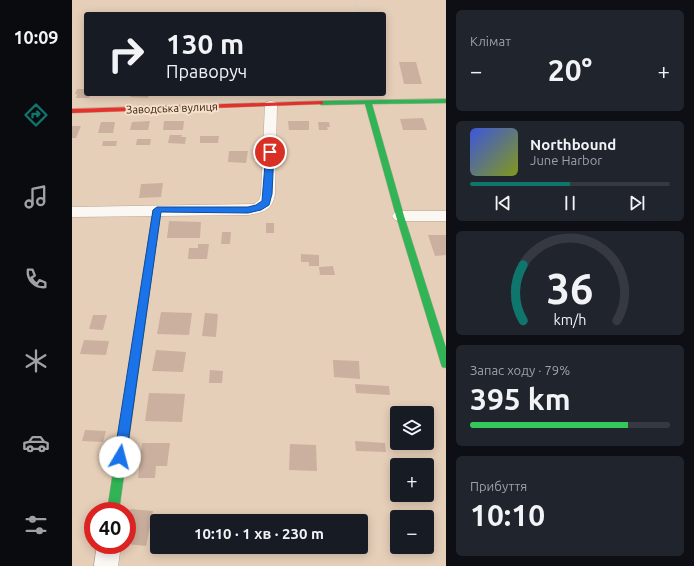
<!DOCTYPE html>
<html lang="uk">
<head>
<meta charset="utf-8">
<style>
  body { margin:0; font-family:Ubuntu,sans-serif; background:#20242c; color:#f1f3f6; height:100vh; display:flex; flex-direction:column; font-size:15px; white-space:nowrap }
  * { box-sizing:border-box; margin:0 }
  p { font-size:13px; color:#9ea1a6 }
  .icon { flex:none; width:22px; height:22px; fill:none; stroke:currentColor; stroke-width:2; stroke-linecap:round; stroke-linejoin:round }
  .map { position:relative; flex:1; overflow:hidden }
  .details { display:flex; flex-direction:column; gap:10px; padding:10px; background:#0d0f14; width:248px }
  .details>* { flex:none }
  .hud { position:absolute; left:12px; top:12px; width:302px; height:84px; border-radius:4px; box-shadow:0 2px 10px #0003; background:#171b24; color:#f1f3f6; overflow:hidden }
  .buttons { position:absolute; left:318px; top:406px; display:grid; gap:8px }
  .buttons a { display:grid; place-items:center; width:44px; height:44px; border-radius:4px; background:#171b24; box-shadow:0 2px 10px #0003; font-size:20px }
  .speed { position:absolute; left:12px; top:502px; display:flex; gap:8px; font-size:20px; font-weight:700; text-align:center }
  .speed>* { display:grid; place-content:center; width:52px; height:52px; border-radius:50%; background:#171b24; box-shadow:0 2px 10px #0003; line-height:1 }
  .speed .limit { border:6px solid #d22; background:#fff; color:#111 }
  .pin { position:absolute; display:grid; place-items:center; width:34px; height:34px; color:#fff; margin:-17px; border:2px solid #fff; border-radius:50%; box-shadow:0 1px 4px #0007 }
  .me { position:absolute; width:44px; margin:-22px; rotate:8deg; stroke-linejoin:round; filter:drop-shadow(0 0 3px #0008) }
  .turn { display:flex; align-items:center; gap:14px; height:84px; padding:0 16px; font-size:18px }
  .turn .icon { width:52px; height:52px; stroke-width:2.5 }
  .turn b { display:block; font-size:28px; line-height:34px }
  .big { font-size:30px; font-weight:700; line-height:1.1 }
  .details .tile { flex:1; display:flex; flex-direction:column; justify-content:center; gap:6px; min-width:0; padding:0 14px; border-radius:6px; background:#20242c }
  .details .dial { align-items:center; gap:0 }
  .dial svg { height:104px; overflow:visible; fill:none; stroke:#363941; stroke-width:7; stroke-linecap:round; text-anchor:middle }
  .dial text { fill:#f1f3f6; stroke:none }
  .song { display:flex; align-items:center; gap:12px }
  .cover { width:48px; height:48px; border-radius:6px; background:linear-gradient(135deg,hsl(230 70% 55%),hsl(70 70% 35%)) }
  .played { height:4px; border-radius:2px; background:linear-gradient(90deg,#0f766e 50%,#363941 50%) }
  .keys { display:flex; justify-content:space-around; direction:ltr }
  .heat { display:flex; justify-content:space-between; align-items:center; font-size:22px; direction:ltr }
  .charge { height:6px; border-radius:3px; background:linear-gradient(90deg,#34c759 79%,#363941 0) }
  .trip { position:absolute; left:78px; top:514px; width:218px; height:40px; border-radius:4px; background:#171b24; box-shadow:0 2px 10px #0003; font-weight:700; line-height:40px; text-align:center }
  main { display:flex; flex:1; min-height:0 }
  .dock { display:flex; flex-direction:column; width:72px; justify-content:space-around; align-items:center; background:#090b0e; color:#9ea1a6 }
  .dock .icon { width:28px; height:28px }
  .dock .active { color:#0f766e }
  .dock b { font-size:18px; color:#f1f3f6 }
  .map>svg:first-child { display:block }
  .building { fill:#cbb09f }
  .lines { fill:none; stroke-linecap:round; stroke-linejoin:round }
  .street-casing { stroke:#b9a692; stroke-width:1 }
  .fast-casing { stroke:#b9a692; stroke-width:1 }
  .jam-casing { stroke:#b9a692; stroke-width:1 }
  .path { stroke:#d7cfc8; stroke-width:2; stroke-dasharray:3 1.5; stroke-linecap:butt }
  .street { fill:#fbf8f4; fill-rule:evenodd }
  .fast { fill:#30b455; fill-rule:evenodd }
  .jam { fill:#e5322d; fill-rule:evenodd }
  .route { fill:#1a73e8; stroke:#114b97 }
  .labels { text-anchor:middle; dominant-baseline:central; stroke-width:4; stroke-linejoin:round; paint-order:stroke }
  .far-street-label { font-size:11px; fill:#35210b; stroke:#f7e1cc }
</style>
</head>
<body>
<main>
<nav class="dock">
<b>10:09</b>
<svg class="icon active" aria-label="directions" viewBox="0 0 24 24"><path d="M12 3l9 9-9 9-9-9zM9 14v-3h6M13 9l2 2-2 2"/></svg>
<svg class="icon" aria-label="music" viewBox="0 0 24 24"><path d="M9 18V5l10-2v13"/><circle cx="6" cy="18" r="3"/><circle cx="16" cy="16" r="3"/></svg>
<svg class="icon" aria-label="phone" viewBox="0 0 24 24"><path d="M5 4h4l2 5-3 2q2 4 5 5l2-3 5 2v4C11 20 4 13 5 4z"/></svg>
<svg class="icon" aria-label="climate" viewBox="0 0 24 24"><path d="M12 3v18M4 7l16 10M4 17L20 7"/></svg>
<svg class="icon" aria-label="car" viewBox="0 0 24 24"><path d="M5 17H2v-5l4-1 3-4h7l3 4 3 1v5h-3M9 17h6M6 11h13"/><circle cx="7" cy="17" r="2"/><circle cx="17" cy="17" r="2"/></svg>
<svg class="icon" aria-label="filters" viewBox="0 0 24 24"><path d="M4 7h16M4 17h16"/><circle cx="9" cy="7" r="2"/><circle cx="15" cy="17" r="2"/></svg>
</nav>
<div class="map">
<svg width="374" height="566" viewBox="0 0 374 566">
  <rect width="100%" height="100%" fill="#e6cfb9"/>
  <path class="building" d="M327,62H344L350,84H332Z
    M5,89H14V94H19L17,98H4L5,94H3Z
    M59,94H78L76,98L58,97Z
    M351,118L355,130H331L328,119Z
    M78,121L76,130H58L60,122Z
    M92,121H112L111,130H91Z
    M216,121H237V130H217Z
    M29,122H43L41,133H26Z
    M246,122H257L258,127H255L256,130H247Z
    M0,126H9L4,138H0Z
    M98,135H110L109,137H114L113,144L96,143Z
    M128,136H147L146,143H128Z
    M65,139H79L78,145H64Z
    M31,141H45L44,146H30Z
    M157,151H176L174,163L156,162Z
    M91,183L89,197L67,198L69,184Z
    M97,221L129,222L128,238H95Z
    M194,223H202V233H194Z
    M150,232H159L158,244H149Z
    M356,235H374V255L363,256Z
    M126,244H137L135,259H116L117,248H126Z
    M229,254L247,255V266H237V262H229Z
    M261,266L263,275H248L247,267Z
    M89,312L120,313L117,335L85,334Z
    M133,313L146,314L144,337L130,336Z
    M21,315H35L31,330L17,329Z
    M12,340L37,341L34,355L8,354Z
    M84,350L114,352L111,372L80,371Z
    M261,360L287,361L288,379L262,377Z
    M138,370L151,371L150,383H137Z
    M283,384L317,386L318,395L284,393Z
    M77,393L113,394L110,422L73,421Z
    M13,430L34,431L31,442L10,441Z
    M283,441L313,443L314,452L284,451Z
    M70,443H98L95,466H84L83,478H66Z
    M218,444L244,445L245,471L217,470Z
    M58,509L81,511L74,546L55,544V523Z"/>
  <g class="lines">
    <defs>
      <path id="street" d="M199,101L204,102L205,105L203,194C200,211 192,212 176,215L0,217V207L182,204L187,200L189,194L193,105L194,102Z
        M328,211H374V221H328L323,220L320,216L323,212Z
        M25,545H49L46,566H22Z"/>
      <path id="fast" d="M374,99V103L300,104L332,216L374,348V368L370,367L369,364L324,216L293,104L249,105L246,103L249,101Z
        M85,207L89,210L47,511H35L81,210Z"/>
      <path id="jam" d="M249,101L251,102V104L0,113V109Z"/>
    </defs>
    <use href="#street" class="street-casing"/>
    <use href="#fast" class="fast-casing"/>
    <use href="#jam" class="jam-casing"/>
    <path class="path" d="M284,0L288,14"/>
    <use href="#street" class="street"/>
    <use href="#fast" class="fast"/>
    <use href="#jam" class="jam"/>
  </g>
  <path class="route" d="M198,150L202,152L200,194L197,205L189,210L176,213L89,212L54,457L52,461L48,462L44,461L42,457L81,210L85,207H176L184,205L190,201L194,152Z"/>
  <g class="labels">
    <g class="far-street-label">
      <text transform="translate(100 108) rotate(-2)">Заводська вулиця</text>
    </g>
  </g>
</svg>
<div class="buttons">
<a><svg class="icon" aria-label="layers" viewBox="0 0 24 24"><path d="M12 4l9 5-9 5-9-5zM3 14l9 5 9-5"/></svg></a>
<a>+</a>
<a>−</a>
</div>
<div class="speed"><div class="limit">40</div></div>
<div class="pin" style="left:198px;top:152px;background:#d93025"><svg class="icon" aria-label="arrive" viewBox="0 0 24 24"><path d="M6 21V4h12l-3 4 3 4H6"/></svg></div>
<svg class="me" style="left:48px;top:457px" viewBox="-20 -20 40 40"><circle r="19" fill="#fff"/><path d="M0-13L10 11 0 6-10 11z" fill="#1a73e8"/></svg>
<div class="trip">10:10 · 1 хв · 230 m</div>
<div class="hud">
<div class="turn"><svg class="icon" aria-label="right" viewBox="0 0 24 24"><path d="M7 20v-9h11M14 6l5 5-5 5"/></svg><div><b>130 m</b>Праворуч</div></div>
</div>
</div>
<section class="details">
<div class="tile"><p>Клімат</p>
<div class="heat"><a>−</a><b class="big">20°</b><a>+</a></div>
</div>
<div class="tile">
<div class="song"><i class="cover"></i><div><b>Northbound</b><p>June Harbor</p></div></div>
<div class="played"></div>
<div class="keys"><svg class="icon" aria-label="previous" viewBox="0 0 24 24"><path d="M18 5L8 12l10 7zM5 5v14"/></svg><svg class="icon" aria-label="pause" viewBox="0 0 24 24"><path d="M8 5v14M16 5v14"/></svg><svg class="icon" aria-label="next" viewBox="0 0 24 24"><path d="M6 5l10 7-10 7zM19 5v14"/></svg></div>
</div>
<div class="tile dial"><svg viewBox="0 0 100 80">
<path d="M14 69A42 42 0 1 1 86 69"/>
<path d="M14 69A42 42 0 0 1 14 26" stroke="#0f766e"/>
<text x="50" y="56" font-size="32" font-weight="700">36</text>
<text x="50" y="72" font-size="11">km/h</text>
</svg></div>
<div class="tile"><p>Запас ходу · 79%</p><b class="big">395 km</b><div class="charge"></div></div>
<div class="tile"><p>Прибуття</p><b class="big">10:10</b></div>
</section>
</main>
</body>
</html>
